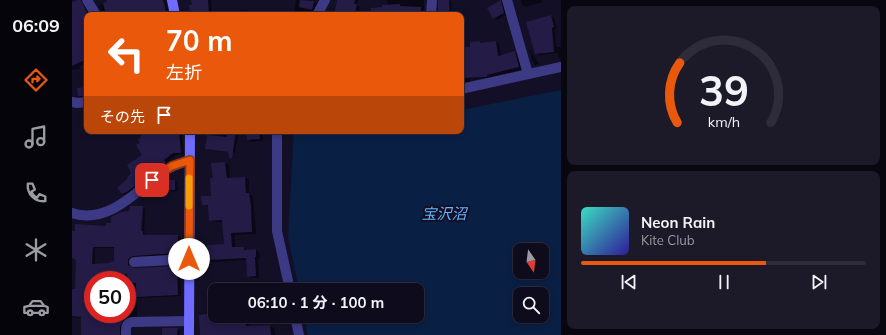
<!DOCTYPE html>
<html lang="ja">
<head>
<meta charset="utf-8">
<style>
  body { margin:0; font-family:Mulish,"Noto Sans JP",sans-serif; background:#1c1929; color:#f1f3f6; height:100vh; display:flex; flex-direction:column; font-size:15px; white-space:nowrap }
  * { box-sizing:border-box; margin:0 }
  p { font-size:13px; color:#9b9ba3 }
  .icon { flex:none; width:22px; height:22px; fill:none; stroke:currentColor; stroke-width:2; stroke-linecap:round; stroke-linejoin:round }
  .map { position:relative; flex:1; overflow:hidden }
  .drawer { display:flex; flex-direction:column; gap:6px; padding:6px; background:#08060f; width:325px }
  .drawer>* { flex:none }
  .hud { position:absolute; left:12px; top:12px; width:380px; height:122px; border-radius:8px; box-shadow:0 2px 6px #0003,0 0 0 1px #2e2b3b; background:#ea580c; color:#fff; overflow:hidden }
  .needle { width:26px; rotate:166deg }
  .tools { position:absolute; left:441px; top:243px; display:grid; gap:8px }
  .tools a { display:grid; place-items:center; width:36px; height:36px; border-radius:8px; background:#0e0b1c; box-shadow:0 2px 6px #0003,0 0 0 1px #2e2b3b; font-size:20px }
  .speed { position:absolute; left:12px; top:271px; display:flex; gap:8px; font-size:20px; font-weight:700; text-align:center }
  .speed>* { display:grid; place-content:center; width:52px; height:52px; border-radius:50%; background:#0e0b1c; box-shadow:0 2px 6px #0003,0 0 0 1px #2e2b3b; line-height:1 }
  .speed .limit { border:6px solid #d22; background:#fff; color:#111 }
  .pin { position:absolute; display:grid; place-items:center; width:34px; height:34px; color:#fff; margin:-17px; border-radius:8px; box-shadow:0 2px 6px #0006 }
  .me { position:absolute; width:44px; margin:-22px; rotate:0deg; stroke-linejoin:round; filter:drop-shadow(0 0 3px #0008) }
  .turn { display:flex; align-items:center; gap:14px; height:84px; padding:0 16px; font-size:18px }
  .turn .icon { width:52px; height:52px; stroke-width:2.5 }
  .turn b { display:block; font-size:28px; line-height:34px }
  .then { display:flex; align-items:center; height:38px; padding:0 16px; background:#0003; gap:8px; font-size:15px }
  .drawer .card { flex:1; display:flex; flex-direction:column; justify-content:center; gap:6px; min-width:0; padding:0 14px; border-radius:8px; background:#1c1929 }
  .drawer .dial { align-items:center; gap:0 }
  .dial svg { height:104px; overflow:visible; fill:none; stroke:#2e2b3b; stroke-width:7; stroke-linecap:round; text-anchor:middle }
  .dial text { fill:#f1f3f6; stroke:none }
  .song { display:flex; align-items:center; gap:12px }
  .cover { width:48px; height:48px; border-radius:6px; background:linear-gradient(135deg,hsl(170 70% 55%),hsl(250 70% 35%)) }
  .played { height:4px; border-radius:2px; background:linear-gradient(90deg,#ea580c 65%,#2e2b3b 65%) }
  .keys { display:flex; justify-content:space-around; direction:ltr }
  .trip { position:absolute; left:136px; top:283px; width:216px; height:40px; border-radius:8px; background:#0e0b1c; box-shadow:0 2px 6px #0003,0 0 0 1px #2e2b3b; font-weight:700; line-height:40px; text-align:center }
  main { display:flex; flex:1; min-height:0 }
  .tab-bar { display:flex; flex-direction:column; width:72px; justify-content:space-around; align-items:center; background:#06040b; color:#9b9ba3 }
  .tab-bar .icon { width:28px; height:28px }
  .tab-bar .current { color:#ea580c }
  .tab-bar b { font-size:18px; color:#f1f3f6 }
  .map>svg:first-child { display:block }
  .water { fill:#0a1f44; fill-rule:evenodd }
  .shadow { fill:#0007; fill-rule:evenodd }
  .building { fill:#241b47; fill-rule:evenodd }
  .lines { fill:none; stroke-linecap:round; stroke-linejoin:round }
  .street { stroke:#3d3a85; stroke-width:10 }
  .secondary { stroke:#6f6bff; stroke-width:10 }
  .route-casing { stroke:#983908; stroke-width:10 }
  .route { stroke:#ea580c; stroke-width:7 }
  .slow { stroke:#f59e0b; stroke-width:7 }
  .labels { text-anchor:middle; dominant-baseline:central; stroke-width:4; stroke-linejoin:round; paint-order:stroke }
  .water-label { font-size:15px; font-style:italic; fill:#62b6ff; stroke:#130f26 }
</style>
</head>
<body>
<main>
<nav class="tab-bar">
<b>06:09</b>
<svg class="icon current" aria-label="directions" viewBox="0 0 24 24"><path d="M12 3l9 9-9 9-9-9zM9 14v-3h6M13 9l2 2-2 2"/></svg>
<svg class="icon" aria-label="music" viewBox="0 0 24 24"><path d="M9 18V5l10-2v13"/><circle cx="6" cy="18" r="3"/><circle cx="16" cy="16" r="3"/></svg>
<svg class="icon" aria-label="phone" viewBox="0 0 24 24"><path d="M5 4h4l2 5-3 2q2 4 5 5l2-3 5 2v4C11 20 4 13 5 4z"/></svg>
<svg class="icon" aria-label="climate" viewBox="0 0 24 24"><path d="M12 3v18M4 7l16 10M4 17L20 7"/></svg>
<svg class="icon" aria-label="car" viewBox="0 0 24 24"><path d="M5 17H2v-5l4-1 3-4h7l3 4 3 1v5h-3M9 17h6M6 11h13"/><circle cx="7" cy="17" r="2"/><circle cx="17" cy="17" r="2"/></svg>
</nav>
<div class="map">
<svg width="489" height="335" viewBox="0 0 489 335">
  <rect width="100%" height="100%" fill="#130f26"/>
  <path class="water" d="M489,90V335H236L232,316H345V290H227L216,237L222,131H389V110ZM448,250H470V272H448ZM448,294H470V316H448Z"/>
  <path class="shadow" d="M9,0L12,2L13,6L18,15H15V62L7,66L8,68L0,70V3Z
    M36,0H93L97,13L94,14L95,15H31L27,5L36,3Z
    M120,0H139L140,15H119L121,6Z
    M224,0H239V2L245,4L241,15H222Z
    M267,0H286L285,6L288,7L286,15H264Z
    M315,0H352V15H300L316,5Z
    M367,0L379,1L380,15H367Z
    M449,0H470L471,2L453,7L450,5Z
    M429,1L432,3L434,15L425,20L422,18Z
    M175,10L178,12V15H159V12Z
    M479,16L482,18L485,29H483L484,47H489V59L487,58L486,53L467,55L464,53Z
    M408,42L410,44L424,42L427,44L429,56L443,52L446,54L450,69L418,78L398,79V82L389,83V48L399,47Z
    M457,49L458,50L467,64L463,65L461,63Z
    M15,88V97L10,98L7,96Z
    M80,131H110L112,154L105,155L95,162L97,165L54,196L50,194L71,155L69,143Z
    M138,131H149L141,135L138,133Z
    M180,131L190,132L191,140L179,142L176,140Z
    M163,133L166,135L163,153L137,150L134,148L135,137Z
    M153,163L157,165L158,179L173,178L177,180V194L181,196L184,234L163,235V248H172L175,250H184L187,252L188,259H186L187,278H180L176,276V260L141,262L137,260L153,245L152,222H142L138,220L137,206L131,204L140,197L142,179Z
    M102,181L105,182L106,191L89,192L86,190Z
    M71,208L73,209L72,233L73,234V236H106L109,238V244H107L108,254L65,257L61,258L58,264L60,268L105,267L108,269L109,296L65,298V317L54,319L50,335H10V318L0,317V290H4L5,260L1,232L70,236ZM23,248H43V262L39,264H23ZM21,280H55V314H21Z
    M182,287L186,290H159V288Z
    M143,314V316H176L177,327L198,326L202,328L203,335H128Z
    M105,329L108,330V335H91Z"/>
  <path class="building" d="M6,0H9L16,15H15V40L12,41L15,47V59L0,66V2Z
    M35,0H91L94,11L80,15H34L31,3L35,2Z
    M119,0H136L137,15H118L117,5H120Z
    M228,0L242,1L240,10L227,7Z
    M265,0H283L282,4H285L283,15H262Z
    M366,0H377L378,15H366Z
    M429,0L432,13L421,19L415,8Z
    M328,4V6L349,7V15H299V8L310,7V5Z
    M479,15L482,27L480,28L482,52L463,54L454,22Z
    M408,41V43L424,41L426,56L443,51L447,67L415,75V77L389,78V47H398V42Z
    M15,87V96H6L5,88Z
    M78,131H107L109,153H101L92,160L94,163L68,181L70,180L55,192L50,194L45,188L56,178L55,177L59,173L55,165L70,155L64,145L68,143L66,139L69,138L68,136Z
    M154,131H164L160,158H157L156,152L133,149L135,135L155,137Z
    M174,131H187L188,139L175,140Z
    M153,162L155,178L173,177L174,193H177L179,205L180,232L159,233L160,247H172V250L184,249V257H183L184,276L175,277L174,258L136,260L135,245L152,244L150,220L137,221L136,205H130L129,196H139L138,178H141L139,163Z
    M91,180H103V190H85L84,185Z
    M58,206H71L69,231H71V235H106V243H104L105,253L61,256L56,259V265L62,268L105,266L106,295L64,297V283H55V274L29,275V280H21V314H51V320L48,327V335H9V317L0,316V289H3L4,260L0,258V231H3V224L34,226V223H39V217L49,212L57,211ZM21,247H42V261L38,262V263L20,264Z
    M143,313V316H173L174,326L198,325L199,335H128L127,315Z
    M90,328H106L105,335H90Z"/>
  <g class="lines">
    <path class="street" d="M15,0L24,15
      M435,0L456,74
      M245,15L253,0
      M359,15L360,0
      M389,89L489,67
      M0,102L5,103L15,102
      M205,131V231L218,290
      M0,213C35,225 64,192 89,173C98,167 108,163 118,160
      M62,262L117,259
      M223,316L227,335
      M54,335C54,328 53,324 60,322L117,321"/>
    <path class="secondary" d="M100,0L103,15
      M117,335L118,131"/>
  </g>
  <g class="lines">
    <defs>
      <path id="route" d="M80,180L100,166L118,160L117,259"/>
    </defs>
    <use href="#route" class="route-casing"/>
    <use href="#route" class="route"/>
    <path class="slow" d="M117,206V178"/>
  </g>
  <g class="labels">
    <g class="water-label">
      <text x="372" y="213">宝沢沼</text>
    </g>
  </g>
</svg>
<div class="tools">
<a><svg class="needle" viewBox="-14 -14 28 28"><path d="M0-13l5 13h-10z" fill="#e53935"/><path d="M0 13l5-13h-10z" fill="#9b9ba3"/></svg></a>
<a><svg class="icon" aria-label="search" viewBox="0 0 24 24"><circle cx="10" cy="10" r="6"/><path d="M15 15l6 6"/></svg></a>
</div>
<div class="speed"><div class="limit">50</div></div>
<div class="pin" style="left:80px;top:180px;background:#d93025"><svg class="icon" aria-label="arrive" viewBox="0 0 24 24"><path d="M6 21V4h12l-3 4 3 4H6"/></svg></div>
<svg class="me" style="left:117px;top:259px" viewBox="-20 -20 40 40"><circle r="19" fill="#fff"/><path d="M0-13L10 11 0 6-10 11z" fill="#ea580c"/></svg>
<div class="trip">06:10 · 1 分 · 100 m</div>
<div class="hud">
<div class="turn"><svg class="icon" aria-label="left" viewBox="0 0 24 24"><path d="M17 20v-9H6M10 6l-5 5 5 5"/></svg><div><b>70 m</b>左折</div></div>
<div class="then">その先<svg class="icon" aria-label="arrive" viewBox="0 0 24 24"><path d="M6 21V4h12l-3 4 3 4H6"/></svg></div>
</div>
</div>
<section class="drawer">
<div class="card dial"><svg viewBox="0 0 100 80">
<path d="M14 69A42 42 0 1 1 86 69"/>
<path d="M14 69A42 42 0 0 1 16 23" stroke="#ea580c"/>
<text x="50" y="56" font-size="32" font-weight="700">39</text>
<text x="50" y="72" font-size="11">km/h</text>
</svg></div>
<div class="card">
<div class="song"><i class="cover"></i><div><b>Neon Rain</b><p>Kite Club</p></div></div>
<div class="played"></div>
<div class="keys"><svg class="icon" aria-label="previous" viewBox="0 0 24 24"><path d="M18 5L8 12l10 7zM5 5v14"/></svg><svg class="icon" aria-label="pause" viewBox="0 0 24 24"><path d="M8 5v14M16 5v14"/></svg><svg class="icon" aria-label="next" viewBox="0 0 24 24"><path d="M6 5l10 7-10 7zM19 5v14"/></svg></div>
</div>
</section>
</main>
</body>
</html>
